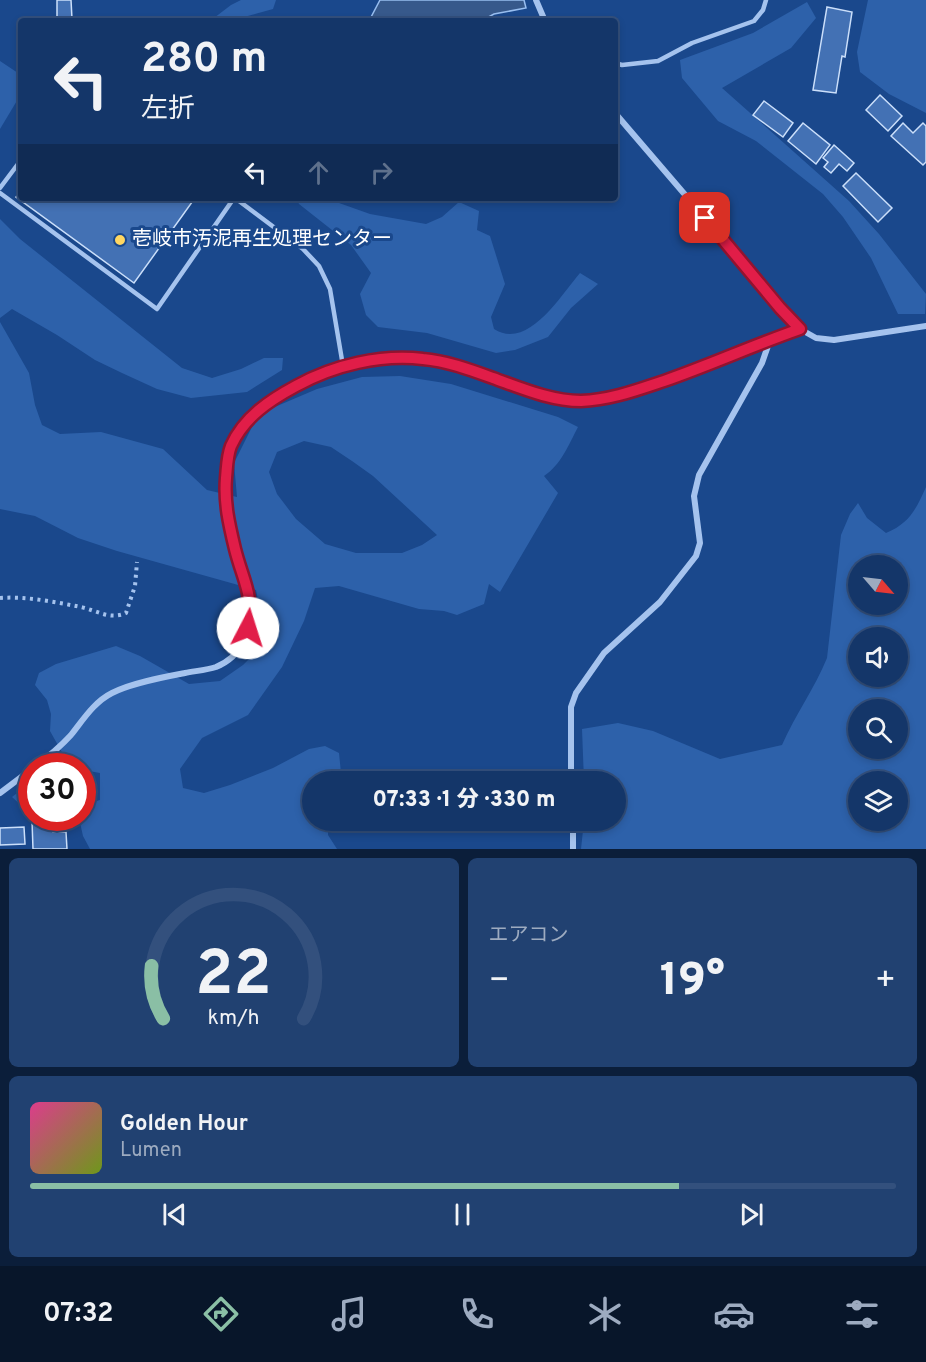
<!DOCTYPE html>
<html lang="ja">
<head>
<meta charset="utf-8">
<style>
  body { margin:0; font-family:Overpass,"Noto Sans JP",sans-serif; background:#214171; color:#f1f3f6; height:100vh; display:flex; flex-direction:column; font-size:22px; white-space:nowrap }
  * { box-sizing:border-box; margin:0 }
  p { font-size:20px; color:#9dabc0 }
  .icon { flex:none; width:33px; height:33px; fill:none; stroke:currentColor; stroke-width:2; stroke-linecap:round; stroke-linejoin:round }
  .map { position:relative; height:849px; overflow:hidden }
  .side { display:flex; flex-direction:column; gap:9px; padding:9px; background:#0b1e3a; flex:1 }
  .side>* { flex:none }
  .hud { position:absolute; left:18px; top:18px; width:600px; height:183px; border-radius:6px; box-shadow:0 3px 9px #0003,0 0 0 2px #33507d; background:#143669; color:#f1f3f6; overflow:hidden }
  .needle { width:39px; rotate:118deg }
  .tools { position:absolute; left:848px; top:555px; display:grid; gap:12px }
  .tools a { display:grid; place-items:center; width:60px; height:60px; border-radius:50%; background:#143669; box-shadow:0 3px 9px #0003,0 0 0 2px #33507d; font-size:30px }
  .speed { position:absolute; left:18px; top:753px; display:flex; gap:12px; font-size:30px; font-weight:700; text-align:center }
  .speed>* { display:grid; place-content:center; width:78px; height:78px; border-radius:50%; background:#143669; box-shadow:0 3px 9px #0003,0 0 0 2px #33507d; line-height:1 }
  .speed .limit { border:9px solid #d22; background:#fff; color:#111 }
  .pin { position:absolute; display:grid; place-items:center; width:51px; height:51px; color:#fff; margin:-26px; border-radius:12px; box-shadow:0 3px 9px #0006 }
  .me { position:absolute; width:66px; margin:-33px; rotate:5deg; stroke-linejoin:round; filter:drop-shadow(0 0 4px #0008) }
  .turn { display:flex; align-items:center; gap:21px; height:126px; padding:0 24px; font-size:27px }
  .turn .icon { width:78px; height:78px; stroke-width:2.5 }
  .turn b { display:block; font-size:42px; line-height:51px }
  .lanes { display:flex; align-items:center; height:57px; padding:0 24px; background:#0003; justify-content:center; gap:30px; direction:ltr }
  .lanes .off { opacity:.35 }
  .big { font-size:45px; font-weight:800; line-height:1.1 }
  .side .tile { flex:1; display:flex; flex-direction:column; justify-content:center; gap:9px; min-width:0; padding:0 21px; border-radius:9px; background:#214171 }
  .side .dial { align-items:center; gap:0 }
  .dial svg { height:156px; overflow:visible; fill:none; stroke:#33507d; stroke-width:7; stroke-linecap:round; text-anchor:middle }
  .dial text { fill:#f1f3f6; stroke:none }
  .song { display:flex; align-items:center; gap:18px }
  .cover { width:72px; height:72px; border-radius:9px; background:linear-gradient(135deg,hsl(330 70% 55%),hsl(80 70% 35%)) }
  .played { height:6px; border-radius:3px; background:linear-gradient(90deg,#8abfa5 75%,#33507d 75%) }
  .keys { display:flex; justify-content:space-around; direction:ltr }
  .heat { display:flex; justify-content:space-between; align-items:center; font-size:33px; direction:ltr }
  .side .tiles { flex:1; display:grid; gap:9px; grid-template-columns:1fr 1fr }
  .tile:last-child { grid-column:span 2 }
  .trip { position:absolute; left:302px; top:771px; width:324px; height:60px; border-radius:30px; background:#143669; box-shadow:0 3px 9px #0003,0 0 0 2px #33507d; font-weight:800; line-height:60px; text-align:center }
  .tab-bar { display:flex; height:96px; justify-content:space-around; align-items:center; background:#08162a; color:#9dabc0 }
  .tab-bar .icon { width:42px; height:42px }
  .tab-bar .active { color:#8abfa5 }
  .tab-bar b { font-size:27px; color:#f1f3f6 }
  .map>svg:first-child { display:block }
  .green { fill:#2d61aa; fill-rule:evenodd }
  .water { fill:#37598b; stroke:#98bef0; stroke-width:1.5 }
  .building { fill:#4371b4; stroke:#cbdffa; stroke-width:1.5 }
  .lines { fill:none; stroke-linecap:round; stroke-linejoin:round }
  .path { stroke:#a5c3ee; stroke-width:4; stroke-dasharray:3 4.5; stroke-linecap:butt }
  .lane { stroke:#a5c3ee; stroke-width:4.5 }
  .street { stroke:#a5c3ee; stroke-width:6 }
  .route-casing { stroke:#92132f; stroke-width:15 }
  .route { stroke:#e11d48; stroke-width:10 }
  .poi-dot { fill:#ffd762; stroke:#1a488c; stroke-width:2 }
  .labels { text-anchor:middle; dominant-baseline:central; stroke-width:6; stroke-linejoin:round; paint-order:stroke }
  .poi-label { font-size:20px; fill:#fff; stroke:#1a488c; text-anchor:start }
</style>
</head>
<body>
<div class="map">
<svg width="926" height="849" viewBox="0 0 926 849">
  <rect width="100%" height="100%" fill="#1a488c"/>
  <path class="green" d="M241,0H276L273,9L244,17L240,21H210L231,5Z
    M868,0H926V113L889,94L860,72L857,52Z
    M807,2L816,18L791,48L722,88L849,201L879,234L926,294L925,314H898L871,258L843,217L823,194L756,141L718,121L682,78L680,60L753,33Z
    M0,61L21,75V94L0,129Z
    M296,198H325L370,214L426,224L442,217L459,202L479,211L477,230L490,236L505,284L491,317L494,329C528,351 561,295 580,273L598,284L571,308L548,337L515,350L496,353L427,333L378,327L366,315L360,294L371,273L351,245L299,204Z
    M0,219L20,239L182,368L212,378L241,369L264,358H283L282,370L247,392L191,398L157,389L122,373L95,360L57,335L12,309L0,318Z
    M0,322L29,373L35,405L42,425L60,434L101,432L163,449L207,490L237,497L234,463L253,425L270,409L317,389L362,377L400,376L451,384L558,417L578,427C569,444 561,465 544,476L558,493L500,592L489,584L484,604L457,615L444,611L419,609L339,586L315,588L304,621L282,667L248,715L202,738L180,769L183,788L204,793L230,785L273,768L309,749L325,746L339,753L341,773L339,781L312,782V820L328,821V835L337,849H90L83,836L79,818H82L83,805L100,800V773L83,770L82,766H51L64,756L50,731L51,714L47,700L35,685L39,673L56,664L116,646L140,656L189,684L220,681L243,665L256,652L263,624L256,590L117,551L78,538L35,516L0,509ZM304,441L331,447L352,461L373,476L437,535L422,545L402,553H356L325,544L296,519L277,494L269,472L277,452Z
    M926,487V849H581L584,821L615,820V782L584,781L582,729L618,723L653,731L720,759L782,745C795,715 815,688 827,658L841,535L850,514L858,503L867,518L886,533C910,523 916,509 926,487ZM858,566H897V604H858ZM858,638H897V676H858ZM858,710H897V748H858ZM858,782H897V820H858Z
    M31,782V799L22,806L12,797Z"/>
  <path class="water" d="M380,0H524L526,8L494,14L481,21H369Z"/>
  <path class="building" d="M57,0H71L72,19H57Z
    M827,7L852,12L845,57L842,56L836,93L813,90Z
    M880,95L902,116L888,131L866,110Z
    M764,101L793,123L783,137L753,115Z
    M803,123L830,145L816,164L788,141Z
    M903,123L913,133L923,123L926,126V162L923,165L891,136Z
    M834,145L854,163L847,171L839,164L831,173L824,167L828,162L823,158Z
    M856,173L892,208L878,222L843,186Z
    M21,190V198H195L134,283L16,197Z
    M82,781H90V793H82Z
    M53,820V832H66L67,849H33L32,821Z
    M24,827L25,844L0,845V828Z"/>
  <g class="lines">
    <path class="path" d="M0,598C26,596 55,602 81,607C98,611 110,620 126,613L135,586L137,562"/>
    <path class="lane" d="M615,63L622,65L658,61L692,43L754,21L763,10L766,0
      M0,188L21,160
      M0,193L157,309L234,198
      M235,198L303,249L319,266L330,289L343,366"/>
    <path class="street" d="M536,0L545,21
      M615,113L735,253L780,308L800,329L816,338L834,340L926,326
      M35,766C48,757 60,747 71,735C83,720 94,702 112,693C131,683 164,677 185,673C195,671 207,670 216,667C228,662 238,653 243,642C258,611 245,583 236,553C220,499 216,439 268,402C307,373 377,352 426,359C449,363 471,370 493,378C521,388 551,401 581,401C610,401 637,390 664,381C710,365 754,345 800,329
      M571,782V707L576,693L604,653L660,602L696,556L700,543L694,496L699,475L762,363L770,340
      M0,793L32,769
      M573,820V849"/>
  </g>
  <g class="lines">
    <defs>
      <path id="route" d="M248,628C254,594 243,581 235,549C229,524 224,503 226,478C227,468 227,456 231,446C244,417 270,400 296,386C334,365 381,354 423,359C447,361 471,370 493,378C521,388 551,401 581,401C610,400 637,390 664,381C710,365 754,345 800,329L780,308L705,218"/>
    </defs>
    <use href="#route" class="route-casing"/>
    <use href="#route" class="route"/>
  </g>
  <circle class="poi-dot" cx="120" cy="240" r="6"/>
  <g class="labels">
    <g class="poi-label">
      <text x="132" y="240">壱岐市汚泥再生処理センター</text>
    </g>
  </g>
</svg>
<div class="tools">
<a><svg class="needle" viewBox="-14 -14 28 28"><path d="M0-13l5 13h-10z" fill="#e53935"/><path d="M0 13l5-13h-10z" fill="#9dabc0"/></svg></a>
<a><svg class="icon" aria-label="sound" viewBox="0 0 24 24"><path d="M4 9h4l5-4v14l-5-4H4zM17 9q2 3 0 6"/></svg></a>
<a><svg class="icon" aria-label="search" viewBox="0 0 24 24"><circle cx="10" cy="10" r="6"/><path d="M15 15l6 6"/></svg></a>
<a><svg class="icon" aria-label="layers" viewBox="0 0 24 24"><path d="M12 4l9 5-9 5-9-5zM3 14l9 5 9-5"/></svg></a>
</div>
<div class="speed"><div class="limit">30</div></div>
<div class="pin" style="left:705px;top:218px;background:#d93025"><svg class="icon" aria-label="arrive" viewBox="0 0 24 24"><path d="M6 21V4h12l-3 4 3 4H6"/></svg></div>
<svg class="me" style="left:248px;top:628px" viewBox="-20 -20 40 40"><circle r="19" fill="#fff"/><path d="M0-13L10 11 0 6-10 11z" fill="#e11d48"/></svg>
<div class="trip">07:33 · 1 分 · 330 m</div>
<div class="hud">
<div class="turn"><svg class="icon" aria-label="left" viewBox="0 0 24 24"><path d="M17 20v-9H6M10 6l-5 5 5 5"/></svg><div><b>280 m</b>左折</div></div>
<div class="lanes"><svg class="icon" aria-label="left" viewBox="0 0 24 24"><path d="M17 20v-9H6M10 6l-5 5 5 5"/></svg><svg class="icon off" aria-label="ahead" viewBox="0 0 24 24"><path d="M12 20V5M6 11l6-6 6 6"/></svg><svg class="icon off" aria-label="right" viewBox="0 0 24 24"><path d="M7 20v-9h11M14 6l5 5-5 5"/></svg></div>
</div>
</div>
<section class="side">
<div class="tiles">
<div class="tile dial"><svg viewBox="0 0 100 80">
<path d="M14 69A42 42 0 1 1 86 69"/>
<path d="M14 69A42 42 0 0 1 8 42" stroke="#8abfa5"/>
<text x="50" y="56" font-size="32" font-weight="700">22</text>
<text x="50" y="72" font-size="11">km/h</text>
</svg></div>
<div class="tile"><p>エアコン</p>
<div class="heat"><a>−</a><b class="big">19°</b><a>+</a></div>
</div>
<div class="tile">
<div class="song"><i class="cover"></i><div><b>Golden Hour</b><p>Lumen</p></div></div>
<div class="played"></div>
<div class="keys"><svg class="icon" aria-label="previous" viewBox="0 0 24 24"><path d="M18 5L8 12l10 7zM5 5v14"/></svg><svg class="icon" aria-label="pause" viewBox="0 0 24 24"><path d="M8 5v14M16 5v14"/></svg><svg class="icon" aria-label="next" viewBox="0 0 24 24"><path d="M6 5l10 7-10 7zM19 5v14"/></svg></div>
</div>
</div>
</section>
<nav class="tab-bar">
<b>07:32</b>
<svg class="icon active" aria-label="directions" viewBox="0 0 24 24"><path d="M12 3l9 9-9 9-9-9zM9 14v-3h6M13 9l2 2-2 2"/></svg>
<svg class="icon" aria-label="music" viewBox="0 0 24 24"><path d="M9 18V5l10-2v13"/><circle cx="6" cy="18" r="3"/><circle cx="16" cy="16" r="3"/></svg>
<svg class="icon" aria-label="phone" viewBox="0 0 24 24"><path d="M5 4h4l2 5-3 2q2 4 5 5l2-3 5 2v4C11 20 4 13 5 4z"/></svg>
<svg class="icon" aria-label="climate" viewBox="0 0 24 24"><path d="M12 3v18M4 7l16 10M4 17L20 7"/></svg>
<svg class="icon" aria-label="car" viewBox="0 0 24 24"><path d="M5 17H2v-5l4-1 3-4h7l3 4 3 1v5h-3M9 17h6M6 11h13"/><circle cx="7" cy="17" r="2"/><circle cx="17" cy="17" r="2"/></svg>
<svg class="icon" aria-label="filters" viewBox="0 0 24 24"><path d="M4 7h16M4 17h16"/><circle cx="9" cy="7" r="2"/><circle cx="15" cy="17" r="2"/></svg>
</nav>
</body>
</html>
